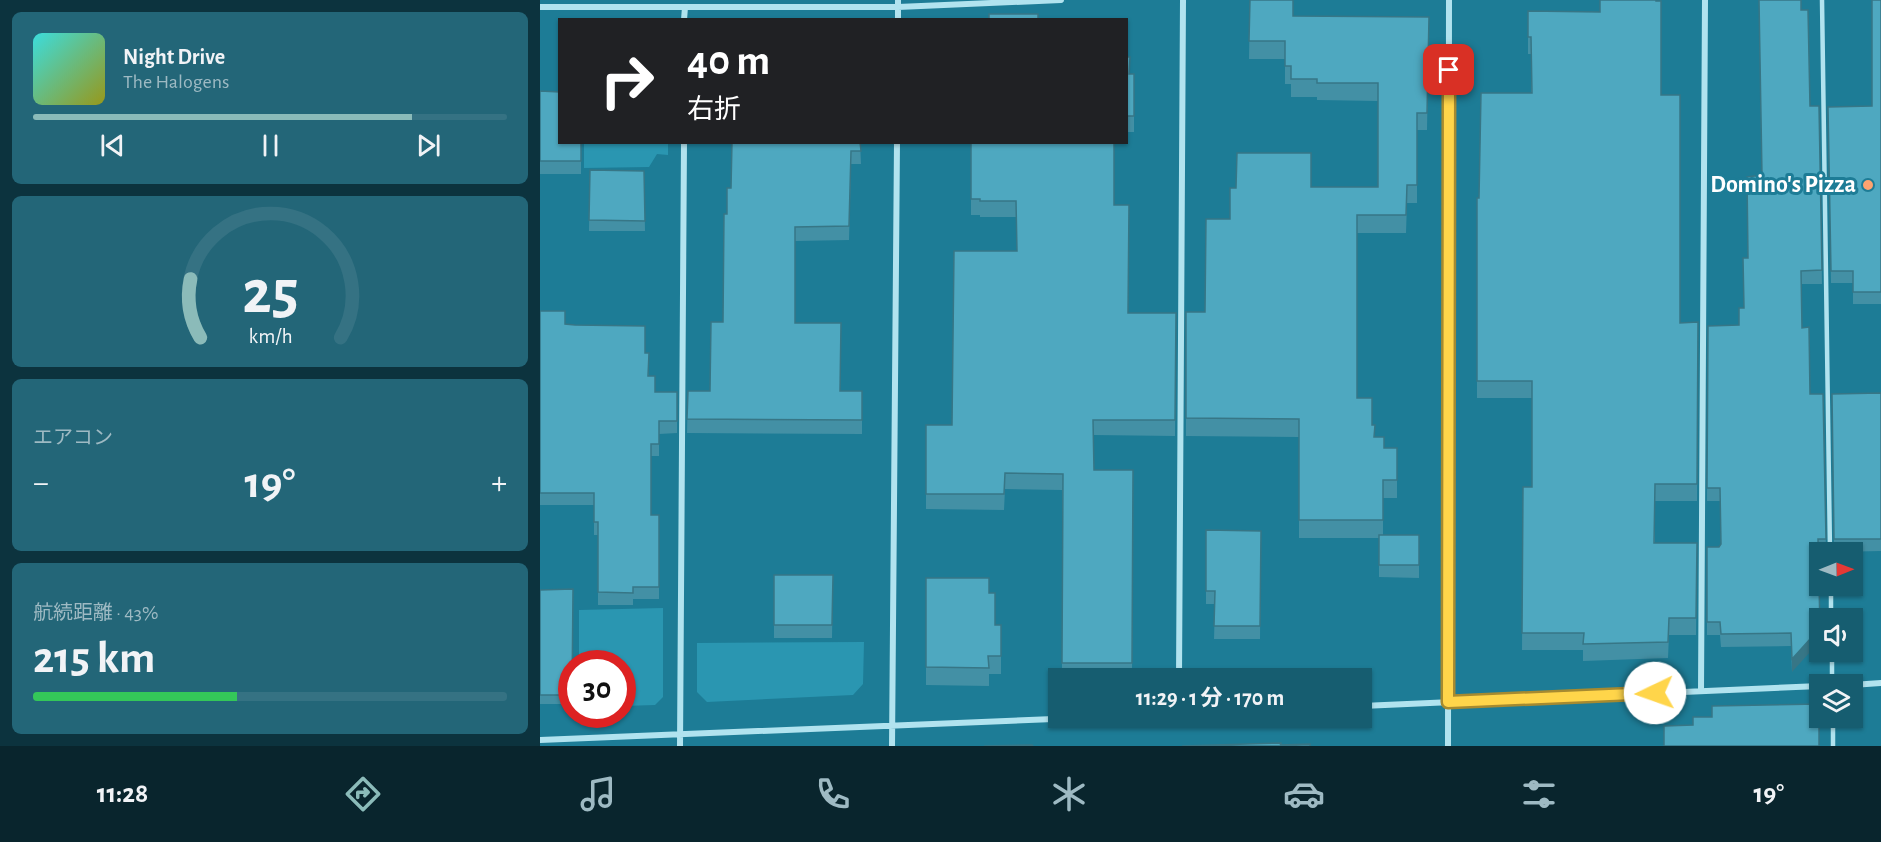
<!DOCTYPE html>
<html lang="ja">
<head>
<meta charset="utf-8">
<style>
  body { margin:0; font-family:"Alegreya Sans","Noto Sans JP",sans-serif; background:#236678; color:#f1f3f6; height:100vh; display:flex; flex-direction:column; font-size:22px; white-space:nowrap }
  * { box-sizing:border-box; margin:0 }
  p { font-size:20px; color:#9ebac3 }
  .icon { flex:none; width:33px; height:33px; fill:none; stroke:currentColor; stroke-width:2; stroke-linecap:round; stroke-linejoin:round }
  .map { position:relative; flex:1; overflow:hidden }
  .drawer { display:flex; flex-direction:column; gap:12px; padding:12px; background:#0c333e; width:540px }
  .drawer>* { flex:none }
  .hud { position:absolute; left:18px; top:18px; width:570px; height:126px; border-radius:0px; box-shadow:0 2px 4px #0004; background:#202124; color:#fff; overflow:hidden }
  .needle { width:39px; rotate:89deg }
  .buttons { position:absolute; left:1269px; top:542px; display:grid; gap:12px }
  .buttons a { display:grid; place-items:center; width:54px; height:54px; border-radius:0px; background:#165d70; box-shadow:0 2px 4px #0004; font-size:30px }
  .speed { position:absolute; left:18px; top:650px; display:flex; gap:12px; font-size:30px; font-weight:700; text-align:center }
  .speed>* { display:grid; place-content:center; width:78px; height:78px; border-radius:50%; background:#165d70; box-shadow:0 2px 4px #0004; line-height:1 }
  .speed .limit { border:9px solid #d22; background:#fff; color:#111 }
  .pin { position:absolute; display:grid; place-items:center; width:51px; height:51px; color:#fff; margin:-26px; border-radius:12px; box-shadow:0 3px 9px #0006 }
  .me { position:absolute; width:66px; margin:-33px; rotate:267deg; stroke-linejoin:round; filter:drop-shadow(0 0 4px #0008) }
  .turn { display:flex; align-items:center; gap:21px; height:126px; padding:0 30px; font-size:27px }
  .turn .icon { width:78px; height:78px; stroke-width:2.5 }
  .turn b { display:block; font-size:42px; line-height:51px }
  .big { font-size:45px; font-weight:700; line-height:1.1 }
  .drawer .card { flex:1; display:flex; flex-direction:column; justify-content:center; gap:9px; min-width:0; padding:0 21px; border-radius:9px; background:#236678 }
  .drawer .dial { align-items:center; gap:0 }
  .dial svg { height:156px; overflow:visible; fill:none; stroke:#357283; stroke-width:7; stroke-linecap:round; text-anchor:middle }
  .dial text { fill:#f1f3f6; stroke:none }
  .song { display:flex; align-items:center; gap:18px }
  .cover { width:72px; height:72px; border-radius:9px; background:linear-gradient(135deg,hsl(180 70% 55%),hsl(60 70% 35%)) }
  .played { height:6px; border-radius:3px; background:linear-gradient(90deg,#8bbbb9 80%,#357283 80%) }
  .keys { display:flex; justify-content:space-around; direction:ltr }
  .heat { display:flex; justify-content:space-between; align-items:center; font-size:33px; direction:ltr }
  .charge { height:9px; border-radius:4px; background:linear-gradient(90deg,#34c759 43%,#357283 0) }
  .trip { position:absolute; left:508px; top:668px; width:324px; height:60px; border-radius:0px; background:#165d70; box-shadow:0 2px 4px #0004; font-weight:700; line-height:60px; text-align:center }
  .menu { display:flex; height:96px; justify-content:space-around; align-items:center; background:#09252d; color:#9ebac3 }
  .menu .icon { width:42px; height:42px }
  .menu .current { color:#8bbbb9 }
  .menu b { font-size:27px; color:#f1f3f6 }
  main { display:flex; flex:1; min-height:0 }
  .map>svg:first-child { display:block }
  .green { fill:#2a96b1 }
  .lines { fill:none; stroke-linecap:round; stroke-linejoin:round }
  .service { stroke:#b1e3ef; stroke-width:4.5 }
  .minor { stroke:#b1e3ef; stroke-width:6 }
  .wall { fill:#4390a5 }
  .shaded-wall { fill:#377686 }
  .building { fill:#4ea8c0; stroke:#377686; stroke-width:1.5 }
  .route-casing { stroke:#a68a30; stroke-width:15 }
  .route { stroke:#ffd54a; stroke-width:10 }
  .poi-dot { fill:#fea370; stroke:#1d7c96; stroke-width:2 }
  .labels { text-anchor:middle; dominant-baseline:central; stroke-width:6; stroke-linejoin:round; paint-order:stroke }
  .poi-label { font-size:24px; font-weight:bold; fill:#fff; stroke:#1d7c96; text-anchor:end }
</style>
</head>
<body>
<main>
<section class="drawer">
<div class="card">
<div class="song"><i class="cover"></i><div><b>Night Drive</b><p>The Halogens</p></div></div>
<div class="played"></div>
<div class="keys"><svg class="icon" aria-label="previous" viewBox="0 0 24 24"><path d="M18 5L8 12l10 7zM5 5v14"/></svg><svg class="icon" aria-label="pause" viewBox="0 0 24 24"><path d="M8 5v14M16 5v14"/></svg><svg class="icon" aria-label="next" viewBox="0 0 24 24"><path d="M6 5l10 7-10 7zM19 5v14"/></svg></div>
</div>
<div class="card dial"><svg viewBox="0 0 100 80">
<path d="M14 69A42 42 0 1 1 86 69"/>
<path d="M14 69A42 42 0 0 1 9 39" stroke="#8bbbb9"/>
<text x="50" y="56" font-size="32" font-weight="700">25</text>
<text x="50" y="72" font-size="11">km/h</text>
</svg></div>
<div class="card"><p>エアコン</p>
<div class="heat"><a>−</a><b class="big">19°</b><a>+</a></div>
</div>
<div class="card"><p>航続距離 · 43%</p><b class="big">215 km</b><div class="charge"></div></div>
</section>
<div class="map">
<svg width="1341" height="746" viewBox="0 0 1341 746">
  <rect width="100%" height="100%" fill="#1d7c96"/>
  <path class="green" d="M44,143H128V155L117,154L109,167L44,168Z
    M123,608V697L115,705L83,706L82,663H39V610Z
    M324,642L323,684L313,695L167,702L157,692V643Z"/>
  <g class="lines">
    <path class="service" d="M1282,0L1290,552
      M1291,585V618
      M1292,651V684
      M1293,717V746"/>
    <path class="minor" d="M0,7H358L521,0
      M144,20L145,7
      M358,20V0
      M639,678L643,0
      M1312,685L1341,683
      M1161,691L1165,0
      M822,706L1280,686
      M0,740L564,717
      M140,746L144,142
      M352,746L357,142
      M908,746L909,0"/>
  </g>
  <path class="wall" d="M710,0L753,16L889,17L887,130H877V203H867L866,233H817V398L832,425L835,437L844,448H857V498H843V535H879V578L839,577V538H759V437L646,436V312H665L690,219L771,187H838V101L777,100V97H751V84H745V59H709Z
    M1341,0V304H1313V283H1291L1288,107L1332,106Z
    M1261,10L1270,106H1279L1282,284H1262V328L1270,394H1283L1286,552L1278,553L1252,672L1251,646L1181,647L1180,635H1167V547H1179L1181,545L1180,501H1167L1168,326L1199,325L1204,308L1208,258L1222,176Z
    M988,11L1060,12L1121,95L1140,323L1158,322L1157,501H1115V543H1157L1156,635H1129L1128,658L1043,661V650H982L983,487H992V398H937V198H939L991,93V54H988Z
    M586,57L590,74H594V132H586Z
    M0,91L41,142V174H0Z
    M320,142L321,164H311L309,240L255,241V323L301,391H322V434L147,433L148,391H170L183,322L187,214L191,188Z
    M431,142L574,205L588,313H636L635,436L553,435L554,470H593L592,678H522V490L465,489L464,510L386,509V425H412L477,251L476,217H440V215H431Z
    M50,170L104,171L105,231H49Z
    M0,311L25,324L105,353L109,376L115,392H137V433L119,434V456H111V515H119V599H93V605H58V535H54V505H0Z
    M1341,393V551L1294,552L1292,394Z
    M666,530L721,531L720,639H674L675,604H666Z
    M234,575H293L292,638H234Z
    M386,578L455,625H461V674H449V686L386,685Z
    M0,590L32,663V704H0Z"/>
  <path class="shaded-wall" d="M1280,628V641L1252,672V659Z"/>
  <path class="building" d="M710,0H753V16L889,17L887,113H877V185H867L866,215H817V398H832V425H835L834,437H844V448H857V480H843V520H759V419L646,418V312H665L666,219H690V188H696L697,153H771V187H838V83H777V79H751V66H745V41H709Z
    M1060,0H1116V1H1121V95H1140V323L1158,322L1157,484H1115L1114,543H1157L1156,618H1129L1128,642L1043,644L1044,633H982L983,487H992V381H937V198H939L941,93H992L991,37H988V11L1060,12Z
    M1219,0H1261V10H1268L1270,106H1279L1282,270L1261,271L1262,328L1269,327L1270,394H1283L1286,539H1278L1280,628L1252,659L1251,633L1181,634L1180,622H1167V547H1179L1181,544L1180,488H1167L1168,326L1199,325V308H1204L1203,258H1208L1207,177L1222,175Z
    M1332,0H1341V292H1313V271H1291L1288,107L1332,106Z
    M449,14H498V20H449Z
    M586,57H590L589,74H594V116H586Z
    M0,91L20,92V142H41V161H0Z
    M192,142H320L321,151H311L309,226L255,227V323H301L300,391H322V420L147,419L148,391H170L171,322H183L184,214H187V188H191Z
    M431,142H574V205H589L588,313H636L635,420H553L554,470H593L592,663H522L523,474L465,473L464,494H386V425H412L414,251H477L476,201H440V199H431Z
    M50,170L104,171L105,221L49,220Z
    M0,311H25V324L35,325L105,326V353H109L108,376H115V392H137V421H119V444H111V515H119V587H93V593L58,592V522H54V493H0Z
    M1341,393V539H1294L1292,394Z
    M666,530L721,531L720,626H674L675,591H666Z
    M839,535H879V565H839Z
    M234,575H293L292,625H234Z
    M386,578H449V593H455V625H461V656H448L449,668L386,667Z
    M33,589L32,695H0V590Z
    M1279,704V746H1124V726L1153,725V717H1172V706Z
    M741,743V746H642Z
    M770,744V746H742L741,745Z
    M492,745L493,746H444Z"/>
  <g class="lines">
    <defs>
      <path id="route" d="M909,70L908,702L1115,693"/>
    </defs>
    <use href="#route" class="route-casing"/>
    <use href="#route" class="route"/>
  </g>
  <circle class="poi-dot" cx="1328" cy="185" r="6"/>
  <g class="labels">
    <g class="poi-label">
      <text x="1316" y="185">Domino's Pizza</text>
    </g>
  </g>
</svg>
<div class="buttons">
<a><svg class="needle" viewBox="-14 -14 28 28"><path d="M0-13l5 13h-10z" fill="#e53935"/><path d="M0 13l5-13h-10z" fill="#9ebac3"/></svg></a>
<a><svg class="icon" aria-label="sound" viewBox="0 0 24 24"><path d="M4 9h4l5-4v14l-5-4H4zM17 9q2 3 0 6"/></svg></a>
<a><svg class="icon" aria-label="layers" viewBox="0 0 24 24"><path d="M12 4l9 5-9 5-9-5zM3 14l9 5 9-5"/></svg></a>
</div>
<div class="speed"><div class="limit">30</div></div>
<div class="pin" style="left:909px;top:70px;background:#d93025"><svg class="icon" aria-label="arrive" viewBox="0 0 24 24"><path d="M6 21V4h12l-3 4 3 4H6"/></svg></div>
<svg class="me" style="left:1115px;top:693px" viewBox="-20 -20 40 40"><circle r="19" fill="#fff"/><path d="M0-13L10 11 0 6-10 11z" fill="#ffd54a"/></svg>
<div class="trip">11:29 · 1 分 · 170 m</div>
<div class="hud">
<div class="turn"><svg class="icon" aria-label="right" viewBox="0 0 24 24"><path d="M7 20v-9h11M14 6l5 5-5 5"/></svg><div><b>40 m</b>右折</div></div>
</div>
</div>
</main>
<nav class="menu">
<b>11:28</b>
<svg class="icon current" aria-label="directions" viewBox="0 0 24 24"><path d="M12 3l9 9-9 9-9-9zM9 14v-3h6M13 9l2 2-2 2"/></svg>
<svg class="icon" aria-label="music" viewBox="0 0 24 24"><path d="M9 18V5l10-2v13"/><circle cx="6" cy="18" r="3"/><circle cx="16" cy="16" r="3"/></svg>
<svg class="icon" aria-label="phone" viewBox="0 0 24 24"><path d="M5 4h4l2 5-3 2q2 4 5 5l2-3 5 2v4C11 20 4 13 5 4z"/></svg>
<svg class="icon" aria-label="climate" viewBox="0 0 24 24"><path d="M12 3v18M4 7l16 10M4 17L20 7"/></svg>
<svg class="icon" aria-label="car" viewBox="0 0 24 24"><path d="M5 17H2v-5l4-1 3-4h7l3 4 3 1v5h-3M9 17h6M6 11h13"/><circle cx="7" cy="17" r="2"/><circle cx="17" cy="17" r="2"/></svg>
<svg class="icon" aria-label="filters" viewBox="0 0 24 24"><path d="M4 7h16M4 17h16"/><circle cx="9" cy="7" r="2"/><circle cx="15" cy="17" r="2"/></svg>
<b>19°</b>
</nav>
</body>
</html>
